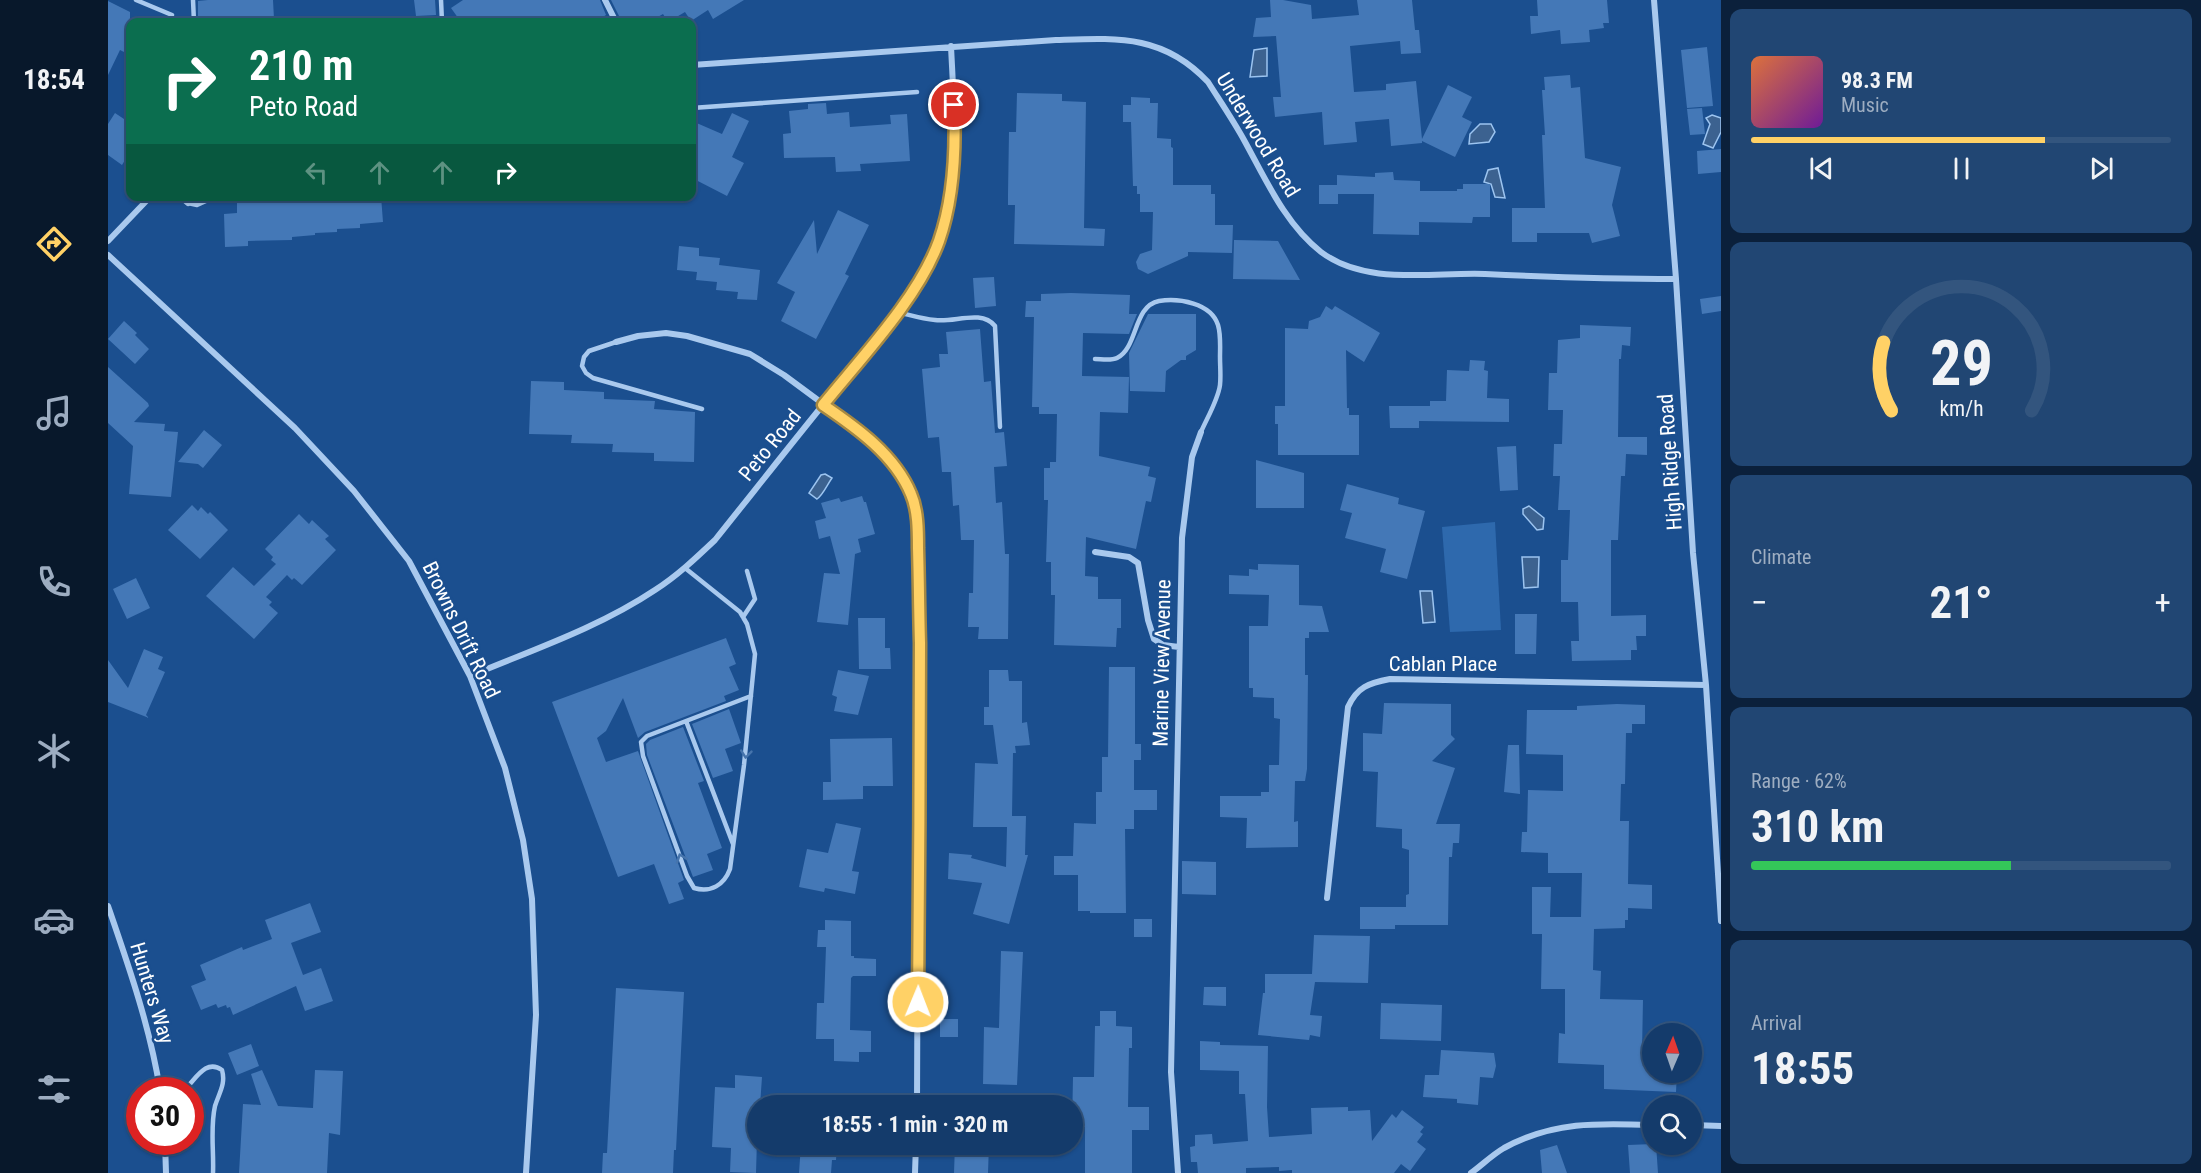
<!DOCTYPE html>
<html lang="en">
<head>
<meta charset="utf-8">
<style>
  body { margin:0; font-family:"Roboto Condensed",sans-serif; background:#214673; color:#f1f3f6; height:100vh; display:flex; flex-direction:column; font-size:22px; white-space:nowrap }
  * { box-sizing:border-box; margin:0 }
  p { font-size:20px; color:#9dadc1 }
  .icon { flex:none; width:33px; height:33px; fill:none; stroke:currentColor; stroke-width:2; stroke-linecap:round; stroke-linejoin:round }
  .map { position:relative; flex:1; overflow:hidden }
  .details { display:flex; flex-direction:column; gap:9px; padding:9px; background:#0b203b; width:480px }
  .details>* { flex:none }
  .banner { position:absolute; left:18px; top:18px; width:570px; height:183px; border-radius:12px; box-shadow:0 2px 4px #0004,0 0 0 2px #33557e; background:#0b6e4f; color:#fff; overflow:hidden }
  .needle { width:39px; rotate:2deg }
  .fabs { position:absolute; left:1534px; top:1023px; display:grid; gap:12px }
  .fabs a { display:grid; place-items:center; width:60px; height:60px; border-radius:50%; background:#143b6b; box-shadow:0 2px 4px #0004,0 0 0 2px #33557e; font-size:30px }
  .speed { position:absolute; left:18px; top:1077px; display:flex; gap:12px; font-size:30px; font-weight:700; text-align:center }
  .speed>* { display:grid; place-content:center; width:78px; height:78px; border-radius:50%; background:#143b6b; box-shadow:0 2px 4px #0004,0 0 0 2px #33557e; line-height:1 }
  .speed .limit { border:9px solid #d22; background:#fff; color:#111 }
  .pin { position:absolute; display:grid; place-items:center; width:51px; height:51px; color:#fff; margin:-26px; border:3px solid #fff; border-radius:50%; box-shadow:0 2px 6px #0007 }
  .me { position:absolute; width:66px; margin:-33px; rotate:1deg; stroke-linejoin:round; filter:drop-shadow(0 0 4px #0008) }
  .turn { display:flex; align-items:center; gap:21px; height:126px; padding:0 24px; font-size:27px }
  .turn .icon { width:78px; height:78px; stroke-width:2.5 }
  .turn b { display:block; font-size:42px; line-height:51px }
  .lanes { display:flex; align-items:center; height:57px; padding:0 24px; background:#0003; justify-content:center; gap:30px; direction:ltr }
  .lanes .off { opacity:.35 }
  .big { font-size:45px; font-weight:700; line-height:1.1 }
  .details .card { flex:1; display:flex; flex-direction:column; justify-content:center; gap:9px; min-width:0; padding:0 21px; border-radius:12px; background:#214673 }
  .details .dial { align-items:center; gap:0 }
  .dial svg { height:156px; overflow:visible; fill:none; stroke:#33557e; stroke-width:7; stroke-linecap:round; text-anchor:middle }
  .dial text { fill:#f1f3f6; stroke:none }
  .song { display:flex; align-items:center; gap:18px }
  .cover { width:72px; height:72px; border-radius:9px; background:linear-gradient(135deg,hsl(20 70% 55%),hsl(280 70% 35%)) }
  .played { height:6px; border-radius:3px; background:linear-gradient(90deg,#ffd166 70%,#33557e 70%) }
  .keys { display:flex; justify-content:space-around; direction:ltr }
  .heat { display:flex; justify-content:space-between; align-items:center; font-size:33px; direction:ltr }
  .charge { height:9px; border-radius:4px; background:linear-gradient(90deg,#34c759 62%,#33557e 0) }
  .trip { position:absolute; left:639px; top:1095px; width:336px; height:60px; border-radius:30px; background:#143b6b; box-shadow:0 2px 4px #0004,0 0 0 2px #33557e; font-weight:700; line-height:60px; text-align:center }
  main { display:flex; flex:1; min-height:0 }
  .menu { display:flex; flex-direction:column; width:108px; justify-content:space-around; align-items:center; background:#08182b; color:#9dadc1 }
  .menu .icon { width:42px; height:42px }
  .menu .on { color:#ffd166 }
  .menu b { font-size:27px; color:#f1f3f6 }
  .map>svg:first-child { display:block }
  .green { fill:#2e69ad }
  .water { fill:#3c6290; stroke:#9cc4f0; stroke-width:1.5 }
  .building { fill:#4478b7 }
  .lines { fill:none; stroke-linecap:round; stroke-linejoin:round }
  .service { stroke:#a9c9ee; stroke-width:4.5 }
  .minor { stroke:#a9c9ee; stroke-width:6 }
  .oneway { stroke:#4674ac }
  .route-casing { stroke:#a68842; stroke-width:15 }
  .route { stroke:#ffd166; stroke-width:10 }
  .labels { text-anchor:middle; dominant-baseline:central; stroke-width:5; stroke-linejoin:round; paint-order:stroke }
  .street-label { font-size:21px; fill:#fff; stroke:#1b4f8f }
</style>
</head>
<body>
<main>
<nav class="menu">
<b>18:54</b>
<svg class="icon on" aria-label="directions" viewBox="0 0 24 24"><path d="M12 3l9 9-9 9-9-9zM9 14v-3h6M13 9l2 2-2 2"/></svg>
<svg class="icon" aria-label="music" viewBox="0 0 24 24"><path d="M9 18V5l10-2v13"/><circle cx="6" cy="18" r="3"/><circle cx="16" cy="16" r="3"/></svg>
<svg class="icon" aria-label="phone" viewBox="0 0 24 24"><path d="M5 4h4l2 5-3 2q2 4 5 5l2-3 5 2v4C11 20 4 13 5 4z"/></svg>
<svg class="icon" aria-label="climate" viewBox="0 0 24 24"><path d="M12 3v18M4 7l16 10M4 17L20 7"/></svg>
<svg class="icon" aria-label="car" viewBox="0 0 24 24"><path d="M5 17H2v-5l4-1 3-4h7l3 4 3 1v5h-3M9 17h6M6 11h13"/><circle cx="7" cy="17" r="2"/><circle cx="17" cy="17" r="2"/></svg>
<svg class="icon" aria-label="filters" viewBox="0 0 24 24"><path d="M4 7h16M4 17h16"/><circle cx="9" cy="7" r="2"/><circle cx="15" cy="17" r="2"/></svg>
</nav>
<div class="map">
<svg width="1613" height="1173" viewBox="0 0 1613 1173">
  <rect width="100%" height="100%" fill="#1b4f8f"/>
  <path class="green" d="M1387,522L1393,630L1342,632L1334,527Z"/>
  <path class="water" d="M1159,48V76L1142,77L1146,50Z
    M1604,115L1613,118V132L1605,148L1595,144L1602,124L1598,118Z
    M1372,124H1383L1387,132L1381,142L1361,144L1362,134Z
    M1390,168L1397,198L1387,197L1383,184L1376,182L1380,170Z
    M717,474L724,478C719,485 715,495 709,499L701,493L713,475Z
    M1421,506L1436,518L1435,529L1429,530L1415,514V509Z
    M1414,557H1431L1430,587L1416,588Z
    M1312,591H1324L1327,622L1315,623Z"/>
  <path class="building" d="M100,0H165L166,19L90,22V1Z
    M306,0H327L328,15L308,16Z
    M355,0H492L498,15L486,22H353L343,8Z
    M503,0H636L605,19L600,10L583,21L577,12L560,22L555,14L541,22H537L532,16L522,22H514Z
    M1162,0H1175L1203,5L1204,19L1251,15L1249,0H1304L1307,30H1311L1313,53L1293,54L1292,41L1242,46L1246,92L1278,90V84L1308,81L1314,139L1340,85L1364,97L1354,117L1364,122L1347,157L1314,141V143L1283,146L1281,119L1247,122L1249,142L1216,145L1214,112L1167,117L1165,97H1173L1168,36L1145,37L1148,18L1163,17Z
    M1429,0H1499L1501,23H1495L1496,28L1481,30L1482,42L1453,44L1452,30L1423,34L1422,16H1430Z
    M0,1L22,12V55L12,50L0,75Z
    M1599,47L1605,106L1579,108L1573,50Z
    M1462,75L1463,88L1472,87L1477,158L1513,167L1504,205L1512,236L1484,243L1481,233H1429V242H1404V208H1437L1434,135H1437L1434,90H1437L1436,77Z
    M909,93L954,94V101L978,102L976,228L997,229L996,246L906,244L907,205H900V194L901,132H908Z
    M1023,97L1042,98V103H1050L1049,138L1063,139V147L1065,148V185H1103V194H1107V225H1125L1124,253L1080,252V256L1040,274L1030,269L1028,262L1032,254L1044,250L1045,212H1032V194H1029V186H1025L1023,122H1015V105H1023Z
    M718,103L719,114L741,112L742,127L783,124L782,115L799,114L802,161L752,164L753,171L728,172L727,157L676,158L675,134L683,133L681,111L700,109V104Z
    M1594,108L1597,134L1582,135L1579,109Z
    M7,113L22,123V152L14,165L0,155V124Z
    M624,113L641,121L624,157L636,163L619,196L584,178V121L614,134Z
    M1613,149V172L1590,174L1589,151Z
    M1285,172L1286,180L1312,181V191H1349V189H1355V184H1382V217H1365L1364,223L1311,222V235L1265,234L1266,194H1230V204H1211V185H1229V175L1267,177V173Z
    M129,196H273L275,222L252,224V228L229,229V232L207,233V235L184,237V240L140,241V246L117,247L116,214L129,213Z
    M730,210L761,225L737,274L741,276L708,339L673,321L687,292L669,283L706,220L709,254Z
    M1126,240L1170,241L1192,280L1125,279Z
    M571,246L591,248V256L612,258L611,265L652,270L649,300L629,299L630,292L608,290L609,282L588,280L589,272L569,270Z
    M886,277L888,306L867,308L865,278Z
    M963,293L1022,295L1021,314H1029L1021,334L975,333L974,376L1021,377L1020,413L992,412L991,456L1042,467L1040,476L1048,478L1043,502L1038,501L1028,549L978,537L977,576L990,577V599H1013V628H1009L1008,647L946,645L947,595H943V562H938L940,500H936V468H942V462H948L949,414H931V407H924L926,317H917L918,301H933V294Z
    M1613,296V311L1594,314L1592,299Z
    M1218,306L1224,310L1227,306L1272,333L1256,362L1238,350L1239,408H1241V415H1251V455H1170V424H1167V406H1177V328L1200,329L1201,321L1212,317Z
    M1040,314H1088V350L1078,356V360H1073L1058,371L1057,392L1022,391L1021,353Z
    M16,321L29,333L27,335L41,349L27,364L0,339Z
    M1472,325L1523,327L1522,346L1514,345L1513,359H1511L1510,437H1539V455L1518,454L1517,476H1513L1510,540H1503V616L1538,615V636H1528L1529,650H1523V660L1464,661L1463,641H1471L1470,602H1453V560H1460L1462,510H1450L1452,476H1445L1446,444H1454L1455,410H1440L1441,373H1449L1450,340L1472,338Z
    M872,329L876,382L883,381L887,433L896,432L899,466L886,467L888,503L894,502L897,554H901L900,639H870L871,627H860L861,593H865L866,540H853L851,505L845,506L843,472H834L831,437L820,438L814,369L832,367L831,354H840L838,332Z
    M1362,360L1377,361L1376,370L1380,371L1379,398L1401,399V422L1311,421V428H1282L1281,406H1322V401H1338L1339,370L1361,371Z
    M0,367L40,403L41,406L26,422L57,424L56,431L70,432L63,497L21,494L25,446L0,423Z
    M423,381L456,382V390L496,392V399L547,401L546,409L587,412L586,462L546,461V453L504,452L505,444L463,443L464,435L421,434Z
    M96,430L114,445L95,468L90,464L70,462Z
    M1408,446L1410,490L1392,491L1389,447Z
    M1148,460L1196,473V508H1148Z
    M1239,484L1291,498L1290,504L1317,511L1299,579L1272,572L1278,549L1237,538L1244,513L1232,510Z
    M754,496L756,502H758L767,534L750,539L753,552L747,554L740,625L709,622L716,573L732,574L722,536L711,539L707,521L718,518L713,503L731,498L733,502Z
    M84,505L90,511L93,507L100,514L102,512L120,530L92,559L60,530Z
    M191,514L201,524L204,520L221,536L217,539L228,550L194,585L186,578L184,580L179,575L158,597L164,602L161,605L170,613L146,639L98,596L125,567L146,586L168,564L163,560L165,557L157,549Z
    M1150,564L1191,565V605L1214,606L1221,632H1201V638H1197V675H1200L1199,769L1197,781H1187L1186,822L1190,821V847L1138,848L1139,818L1112,817V796H1153V792H1161V765H1171L1172,719L1166,718V698L1145,697V688H1141V626H1160L1161,595L1121,594V575L1141,576V569L1150,570Z
    M28,578L42,608L19,619L5,589Z
    M1407,614H1429L1428,654H1407Z
    M750,618H777V648H782L783,669H751Z
    M618,638L628,664L621,667L631,690L616,696L618,701L537,732L530,738L515,698L498,731L489,738L498,762L530,751L576,880L570,883L576,899L561,904L546,864L510,877L444,702Z
    M36,649L55,657L50,669L57,672L38,715L41,718L0,702V660L20,688Z
    M1001,667H1027V744H1033V760H1026V790H1049V810H1026V829H1017L1018,913H982V911H970V875H946V856H965L966,823L988,824V792H994V757H1000Z
    M730,670L761,676L750,715L726,711L729,697L724,695Z
    M881,670H900L901,681H914V723L919,722L922,745L907,746L908,753H905L904,816H918L917,855H920L901,924L865,914L874,883L840,879L841,853L864,855L863,858L898,867L899,827H865L867,763L890,764L885,725H876V707H881Z
    M1276,703L1343,704V735L1347,739L1324,761L1347,768L1328,824H1352L1351,843H1345L1344,857H1341L1340,925H1287V929H1252V907H1298V895L1301,894V850L1294,848V829L1268,827L1270,772L1255,771V733L1274,734Z
    M1509,704L1537,705V724H1524V733H1518L1517,784H1513L1512,821H1521L1520,884L1544,885V909L1520,908V920H1517V928L1486,929L1485,970L1493,971L1492,999L1535,1000L1534,1052H1545V1072H1569L1568,1092L1496,1089V1065L1450,1063L1451,1033L1457,1034V989H1433L1434,934H1424V887H1443L1442,917H1473L1474,873H1440V853L1413,852L1414,832H1419L1420,790L1455,791V755L1418,754L1419,710H1469V706Z
    M621,709L633,743L617,749L625,771L605,778L584,724Z
    M575,727L596,781L590,783L614,848L599,854L605,870L585,877L539,755L538,744L542,740Z
    M784,738L785,786H755V799L715,800V782H723L722,739Z
    M1400,745H1411L1412,794L1396,792Z
    M728,823L753,828L744,871L751,872L747,894L717,888L716,892L691,887L699,849L720,853Z
    M1074,861L1108,862V895L1074,894Z
    M202,903L213,932L183,943L195,975L213,968L225,1001L197,1011L188,986L125,1015L122,1007L119,1008L118,1005L110,1008L108,1004L93,1010L83,986L98,980L92,965L134,947L135,950L164,939L157,920Z
    M1026,919H1044V937H1026Z
    M717,920L743,921V956H746V958L768,959V976H745L743,978L742,1030L763,1031V1052H751V1062L726,1061V1039H708L709,1003H716L718,947H709L710,930H717Z
    M1206,935L1262,936L1260,983L1207,982L1202,1015L1214,1016L1212,1037L1202,1035L1201,1040L1150,1035L1155,993H1157V974H1204Z
    M893,951L915,952L909,1085L875,1084L876,1027L891,1028Z
    M1096,987H1118V1006L1095,1005Z
    M508,988L576,992L568,1150H566L565,1173H494L495,1153H499Z
    M1273,1003L1334,1005L1333,1041L1272,1039Z
    M992,1011H1008V1026L1024,1027V1048H1021L1020,1107H1041V1130H1024V1173H977V1127H964L965,1077H986L987,1026H992Z
    M832,1019H850V1037H832Z
    M1092,1041L1112,1042V1045L1160,1046L1159,1107L1161,1137L1204,1134L1203,1108L1240,1107V1111L1262,1110L1264,1141L1284,1114L1288,1118L1294,1110L1316,1127L1312,1132L1315,1134L1309,1142L1318,1149L1302,1171L1293,1164L1286,1173H1184V1170L1171,1171V1167L1138,1168V1173H1090L1089,1162H1083L1082,1147L1087,1146V1135L1104,1134L1105,1144L1140,1141L1137,1094H1131V1071L1092,1070Z
    M143,1044L151,1066L129,1075L120,1053Z
    M1333,1050L1386,1053L1388,1066L1385,1078L1372,1077L1370,1105L1349,1103V1099L1315,1097L1317,1075H1331Z
    M154,1070L170,1106L205,1108L207,1070L235,1071L232,1135L221,1133L219,1173H131L135,1104L153,1105L143,1074Z
    M627,1075L654,1077L652,1106H650L648,1173L622,1172L623,1148L604,1147L607,1087L627,1088Z
    M693,1144H729L728,1160H724L723,1173H691Z
    M847,1144H881L880,1173H846Z
    M1545,1144H1548L1550,1173H1522L1520,1145Z
    M1449,1145L1459,1173H1434L1432,1150Z"/>
  <g class="lines">
    <path class="service" d="M28,0L64,15
      M85,0L86,22
      M333,0L334,22
      M584,108L809,92
      M80,203L89,205L109,196
      M789,312C802,315 814,319 827,320C846,323 873,309 887,326L892,427
      M508,342L481,351L476,357L474,366L478,373L485,378L594,409
      M987,359C993,359 1003,361 1009,358C1030,348 1025,306 1051,301C1071,298 1103,303 1110,325C1113,335 1112,347 1112,357C1112,366 1113,376 1112,385C1110,400 1099,418 1093,432
      M577,568L632,612L639,624L647,654L636,765L622,869C616,885 603,893 586,888L579,876L535,756L533,742L539,736L643,696
      M635,617L647,599L639,571
      M578,721L625,844
      M76,1090C87,1081 97,1058 114,1070C118,1084 111,1093 107,1106C102,1128 106,1151 105,1173"/>
    <path class="minor" d="M497,0L508,22
      M1546,0L1568,279L1585,553L1598,685L1613,921
      M584,65L948,40C1009,38 1055,34 1100,82C1112,101 1125,120 1136,140C1157,178 1177,224 1213,252C1258,286 1324,272 1377,274C1441,277 1504,279 1568,279
      M72,196L80,203
      M0,241L43,196
      M0,255L187,428L246,491L301,561L362,676L397,768L415,840L424,899L428,1015L418,1173
      M508,342L530,336L558,333L579,336L642,354L676,375L745,426L775,452L796,478L805,497L810,530L811,580L809,1106
      M987,552L1021,557L1030,563L1040,620L1046,639L1055,645L1071,647
      M362,676C424,650 490,628 547,590C569,576 588,558 607,540C647,490 687,439 727,390C762,347 813,293 831,241C853,176 846,112 843,46
      M1219,898L1240,707C1249,687 1261,683 1282,679L1598,685
      M0,906C21,967 42,1027 52,1090
      M1584,1125L1613,1126
      M57,1142L58,1173
      M807,1173L808,1144
      M1070,1173L1063,1072L1074,538L1084,457L1093,432
      M1363,1173C1374,1165 1384,1155 1396,1148C1445,1121 1491,1123 1545,1125"/>
  </g>
  <defs><path id="oneway-chevron" d="M-2-3.5L2.5 0L-2 3.5" fill="none" stroke-width="1.6" stroke-linecap="round" stroke-linejoin="round" transform="scale(1.5)"/></defs>
  <g class="oneway">
    <use href="#oneway-chevron" transform="translate(638 754) rotate(96)"/>
    <use href="#oneway-chevron" transform="translate(573 858) rotate(-110)"/>
  </g>
  <g class="lines">
    <defs>
      <path id="route" d="M810,1002C811,882 812,763 812,643C811,611 811,579 810,548C810,531 810,510 803,494C787,455 749,428 715,405C753,358 811,297 831,241C846,198 848,150 846,105"/>
    </defs>
    <use href="#route" class="route-casing"/>
    <use href="#route" class="route"/>
  </g>
  <g class="labels">
    <g class="street-label">
      <text transform="translate(1150 135) rotate(59)">Underwood Road</text>
      <text transform="translate(662 445) rotate(-51)">Peto Road</text>
      <text transform="translate(1562 462) rotate(-94)">High Ridge Road</text>
      <text transform="translate(353 630) rotate(64)">Browns Drift Road</text>
      <text transform="translate(1054 663) rotate(-89)">Marine View Avenue</text>
      <text x="1335" y="664">Cablan Place</text>
      <text transform="translate(44 993) rotate(73)">Hunters Way</text>
    </g>
  </g>
</svg>
<div class="fabs">
<a><svg class="needle" viewBox="-14 -14 28 28"><path d="M0-13l5 13h-10z" fill="#e53935"/><path d="M0 13l5-13h-10z" fill="#9dadc1"/></svg></a>
<a><svg class="icon" aria-label="search" viewBox="0 0 24 24"><circle cx="10" cy="10" r="6"/><path d="M15 15l6 6"/></svg></a>
</div>
<div class="speed"><div class="limit">30</div></div>
<div class="pin" style="left:846px;top:105px;background:#d93025"><svg class="icon" aria-label="arrive" viewBox="0 0 24 24"><path d="M6 21V4h12l-3 4 3 4H6"/></svg></div>
<svg class="me" style="left:810px;top:1002px" viewBox="-20 -20 40 40"><circle r="17" fill="#ffd166" stroke="#fff" stroke-width="3"/><path d="M0-11L8 9 0 5-8 9z" fill="#fff"/></svg>
<div class="trip">18:55 · 1 min · 320 m</div>
<div class="banner">
<div class="turn"><svg class="icon" aria-label="right" viewBox="0 0 24 24"><path d="M7 20v-9h11M14 6l5 5-5 5"/></svg><div><b>210 m</b>Peto Road</div></div>
<div class="lanes"><svg class="icon off" aria-label="left" viewBox="0 0 24 24"><path d="M17 20v-9H6M10 6l-5 5 5 5"/></svg><svg class="icon off" aria-label="ahead" viewBox="0 0 24 24"><path d="M12 20V5M6 11l6-6 6 6"/></svg><svg class="icon off" aria-label="ahead" viewBox="0 0 24 24"><path d="M12 20V5M6 11l6-6 6 6"/></svg><svg class="icon" aria-label="right" viewBox="0 0 24 24"><path d="M7 20v-9h11M14 6l5 5-5 5"/></svg></div>
</div>
</div>
<section class="details">
<div class="card">
<div class="song"><i class="cover"></i><div><b>98.3 FM</b><p>Music</p></div></div>
<div class="played"></div>
<div class="keys"><svg class="icon" aria-label="previous" viewBox="0 0 24 24"><path d="M18 5L8 12l10 7zM5 5v14"/></svg><svg class="icon" aria-label="pause" viewBox="0 0 24 24"><path d="M8 5v14M16 5v14"/></svg><svg class="icon" aria-label="next" viewBox="0 0 24 24"><path d="M6 5l10 7-10 7zM19 5v14"/></svg></div>
</div>
<div class="card dial"><svg viewBox="0 0 100 80">
<path d="M14 69A42 42 0 1 1 86 69"/>
<path d="M14 69A42 42 0 0 1 10 34" stroke="#ffd166"/>
<text x="50" y="56" font-size="32" font-weight="700">29</text>
<text x="50" y="72" font-size="11">km/h</text>
</svg></div>
<div class="card"><p>Climate</p>
<div class="heat"><a>−</a><b class="big">21°</b><a>+</a></div>
</div>
<div class="card"><p>Range · 62%</p><b class="big">310 km</b><div class="charge"></div></div>
<div class="card"><p>Arrival</p><b class="big">18:55</b></div>
</section>
</main>
</body>
</html>
